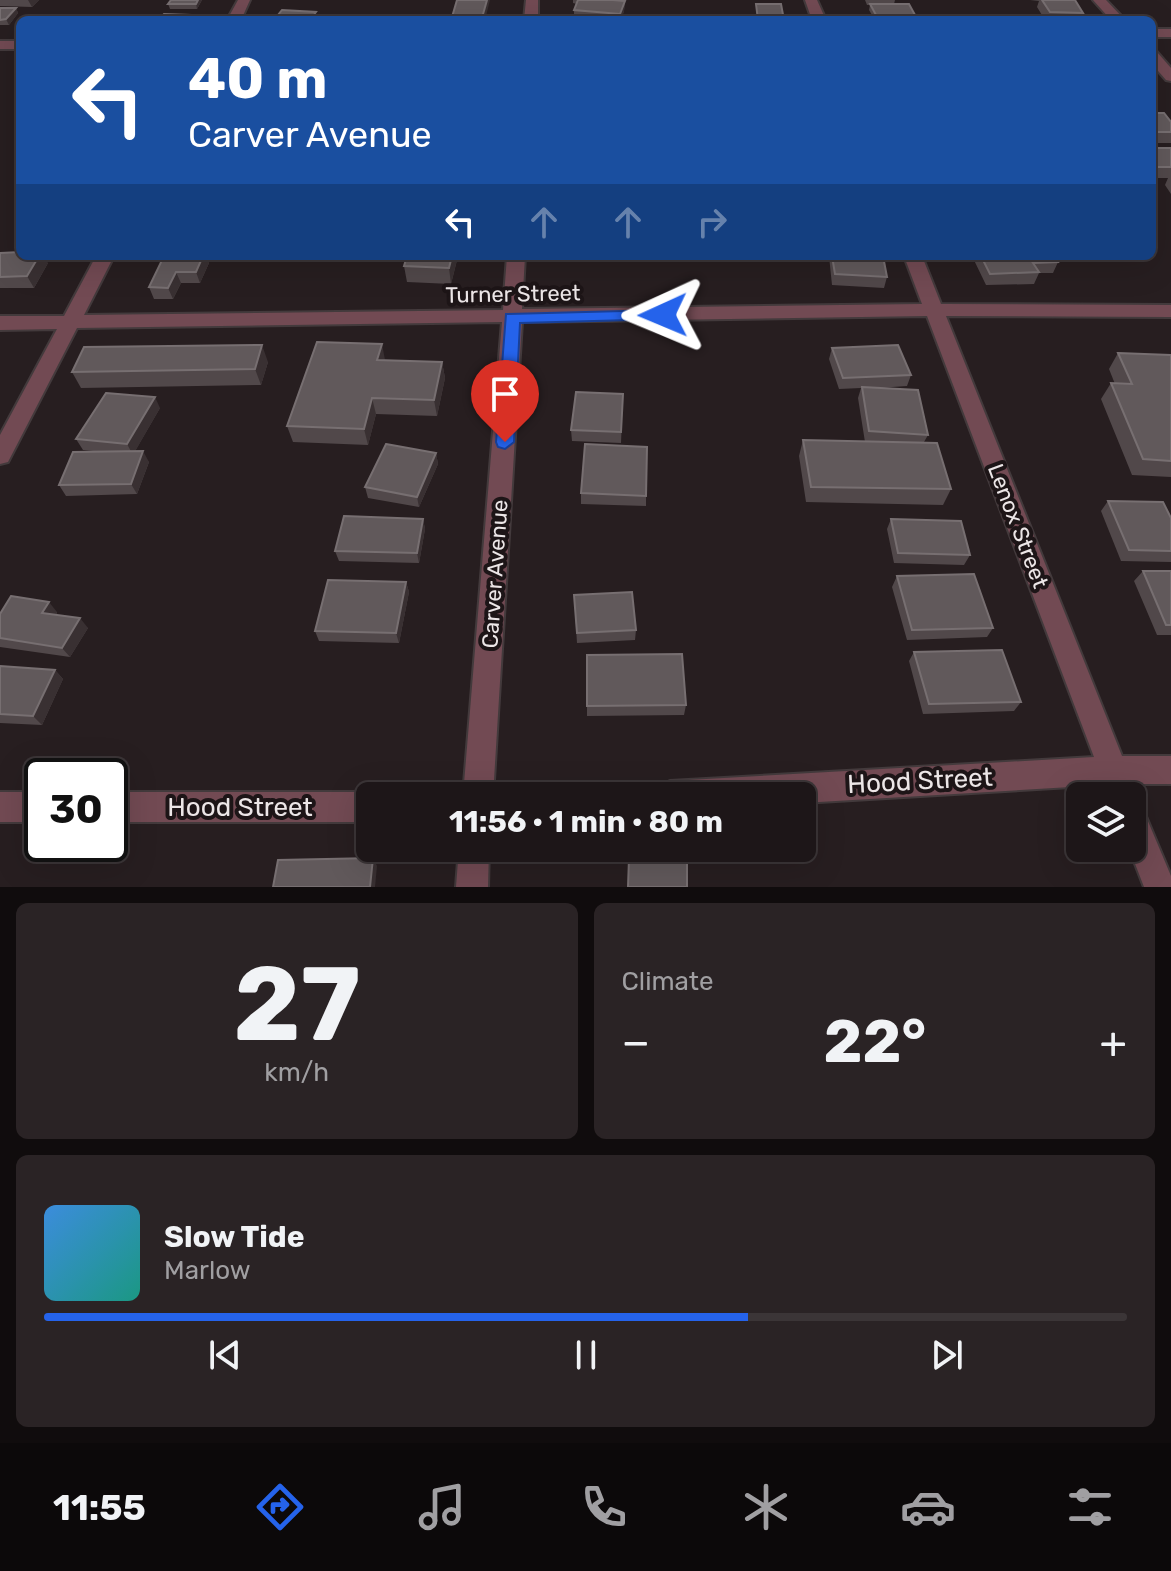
<!DOCTYPE html>
<html lang="en">
<head>
<meta charset="utf-8">
<style>
  body { margin:0; font-family:Rubik,sans-serif; background:#2a2325; color:#f1f3f6; height:100vh; display:flex; flex-direction:column; font-size:30px; white-space:nowrap }
  * { box-sizing:border-box; margin:0 }
  p { font-size:26px; color:#a09fa2 }
  .icon { flex:none; width:44px; height:44px; fill:none; stroke:currentColor; stroke-width:2; stroke-linecap:round; stroke-linejoin:round }
  .map { position:relative; height:887px; overflow:hidden }
  .sheet { display:flex; flex-direction:column; gap:16px; padding:16px; background:#100c0d; flex:1 }
  .sheet>* { flex:none }
  .top-card { position:absolute; left:16px; top:16px; width:1140px; height:244px; border-radius:12px; box-shadow:0 8px 32px #0002,0 0 0 2px #3b3537; background:#1a4fa0; color:#fff; overflow:hidden }
  .tools { position:absolute; left:1066px; top:782px; display:grid; gap:16px }
  .tools a { display:grid; place-items:center; width:80px; height:80px; border-radius:12px; background:#1d1618; box-shadow:0 8px 32px #0002,0 0 0 2px #3b3537; font-size:40px }
  .speed { position:absolute; left:24px; top:758px; display:flex; gap:16px; font-size:40px; font-weight:700; text-align:center }
  .speed>* { display:grid; place-content:center; width:104px; height:104px; border-radius:50%; background:#1d1618; box-shadow:0 8px 32px #0002,0 0 0 2px #3b3537; line-height:1 }
  .speed .limit { border:4px solid #111; border-radius:12px; background:#fff; color:#111 }
  .pin { position:absolute; display:grid; place-items:center; width:68px; height:68px; color:#fff; margin:-82px -34px; border-radius:50% 50% 50% 0; rotate:-45deg; box-shadow:0 0 8px #0007 }
  .pin .icon { rotate:45deg }
  .me { position:absolute; width:88px; margin:-44px; rotate:269deg; stroke-linejoin:round; filter:drop-shadow(0 0 6px #0008) }
  .turn { display:flex; align-items:center; gap:28px; height:168px; padding:0 40px; font-size:36px }
  .turn .icon { width:104px; height:104px; stroke-width:2.5 }
  .turn b { display:block; font-size:56px; line-height:68px }
  .lanes { display:flex; align-items:center; height:76px; padding:0 40px; background:#0003; justify-content:center; gap:40px; direction:ltr }
  .lanes .off { opacity:.35 }
  .big { font-size:60px; font-weight:700; line-height:1.1 }
  .sheet .card { flex:1; display:flex; flex-direction:column; justify-content:center; gap:12px; min-width:0; padding:0 28px; border-radius:12px; background:#2a2325 }
  .sheet .dial { align-items:center; gap:0 }
  .dial b { font-size:104px; line-height:1 }
  .song { display:flex; align-items:center; gap:24px }
  .cover { width:96px; height:96px; border-radius:12px; background:linear-gradient(135deg,hsl(210 70% 55%),hsl(170 70% 35%)) }
  .played { height:8px; border-radius:4px; background:linear-gradient(90deg,#2563eb 65%,#3b3537 65%) }
  .keys { display:flex; justify-content:space-around; direction:ltr }
  .heat { display:flex; justify-content:space-between; align-items:center; font-size:44px; direction:ltr }
  .sheet .tiles { flex:1; display:grid; gap:16px; grid-template-columns:1fr 1fr }
  .card:last-child { grid-column:span 2 }
  .trip { position:absolute; left:356px; top:782px; width:460px; height:80px; border-radius:12px; background:#1d1618; box-shadow:0 8px 32px #0002,0 0 0 2px #3b3537; font-weight:700; line-height:80px; text-align:center }
  .menu { display:flex; height:128px; justify-content:space-around; align-items:center; background:#0c090a; color:#a09fa2 }
  .menu .icon { width:56px; height:56px }
  .menu .current { color:#2563eb }
  .menu b { font-size:36px; color:#f1f3f6 }
  .map>svg:first-child { display:block }
  .lines { fill:none; stroke-linecap:round; stroke-linejoin:round }
  .minor-casing { stroke:#433a3c; stroke-width:4 }
  .minor { fill:#724a53; fill-rule:evenodd }
  .wall { fill:#51484a }
  .shaded-wall { fill:#393032 }
  .building { fill:#61595b; stroke:#776f71; stroke-width:2 }
  .route { fill:#2563eb; stroke:#184099; stroke-width:2 }
  .labels { text-anchor:middle; dominant-baseline:central; stroke-width:8; stroke-linejoin:round; paint-order:stroke }
  .street-label { font-size:22px; fill:#ece6e7; stroke:#1d1517 }
  .near-street-label { font-size:26px; fill:#ece6e7; stroke:#1d1517 }
</style>
</head>
<body>
<div class="map">
<svg width="1171" height="887" viewBox="0 0 1171 887">
  <rect width="100%" height="100%" fill="#271e20"/>
  <g class="lines">
    <defs>
      <path id="minor" d="M238,0H250L241,20H227Z
        M526,0H538V20H524Z
        M805,0H817L826,20H812Z
        M1093,0H1106L1125,20H1111Z
        M1152,29H1171V37H1152Z
        M0,41H20V49H0Z
        M1152,51L1157,52L1171,68V81L1166,80L1152,64Z
        M96,256H114L84,315L503,310L507,256H525L522,309L922,304L904,256H922L941,304L1171,305V317L946,316L1122,756H1171V784H1133L1138,796L1135,803L1142,807L1171,876V887H1144L1129,848H1132V796H1108L1104,785L802,803V796H655L660,786L670,781L1094,757L927,316L522,322L493,796H463L502,322L77,328L8,462L0,464V435L57,329L0,330V316H64Z
        M0,792H42V822H0Z
        M110,792H370L379,796H370V822H110Z
        M459,848H489L488,887H456Z"/>
    </defs>
    <use href="#minor" class="minor-casing"/>
    <use href="#minor" class="minor"/>
  </g>
  <path class="wall" d="M0,0H39L32,7L0,6Z
    M171,0H202L197,9H170L168,4Z
    M457,0L485,20H452V17Z
    M573,0L625,1L624,11L621,20H574V10L577,4L573,3Z
    M865,0H895L894,4L915,15L914,20H875L869,10L870,5H867Z
    M1030,0H1075L1083,13L1080,20H1045L1037,7L1039,1Z
    M0,8H16L18,13L9,25H0Z
    M1152,113L1171,122V143H1152Z
    M1152,148H1171V194L1165,185L1168,178H1152Z
    M0,253L48,263L34,288H0Z
    M164,256H207L209,263L200,283H181L173,299H154L149,287Z
    M407,256H458L451,284L407,282L404,266Z
    M829,256H883L887,277L884,288L832,285Z
    M972,256H1055L1058,262L1053,273H1039L1034,284L986,285Z
    M832,348L911,375L907,386L878,388L928,435L924,442L951,489L943,505L806,502L799,456L803,440L865,442L858,398L861,388L839,389L829,359Z
    M1118,353L1171,355V477L1132,475L1101,399L1111,383L1115,384L1109,369Z
    M385,361L442,362L445,378L437,416L376,414L368,445L293,442L287,426Z
    M268,362L261,385L81,388L72,372Z
    M623,394L621,443L572,441L571,430Z
    M160,408L135,451L149,462L137,494L66,496L59,485L103,452L83,450L76,439Z
    M436,453L438,464L419,507L368,498L365,487Z
    M581,493L646,496V506L581,504Z
    M1108,501L1171,518V562L1121,561L1101,511Z
    M423,519L425,529L419,563L339,561L335,551Z
    M891,519L970,555L964,565L894,563L887,529Z
    M1143,571H1171V635H1157L1134,581Z
    M897,576L993,628L987,637L907,640L892,587Z
    M406,582L409,592L399,643L319,641L315,631Z
    M574,595L636,630L635,640L577,643Z
    M57,612L56,615L88,628L70,657L0,647V614Z
    M914,652L1021,702L1014,711L923,714L909,661Z
    M587,655L686,705L684,715L587,716Z
    M0,666L55,670L63,679L42,725L0,723Z"/>
  <path class="shaded-wall" d="M28,0H39L32,7Z
    M198,0H202L197,9L196,4Z
    M487,0H490L485,20H483Z
    M625,1L624,11L621,20H620V14Z
    M16,8L18,13L9,25L6,19Z
    M39,256H44L48,263L34,288L27,276Z
    M203,256H207L209,263L200,283L196,272Z
    M452,256H458L451,284L449,268Z
    M176,272L181,283L173,299L168,288Z
    M382,344L385,360L381,376L377,360Z
    M262,345L268,362L261,385L255,369Z
    M442,362L445,378L437,416L434,400Z
    M155,397L160,408L133,455L127,444Z
    M372,398L376,414L368,445L364,429Z
    M143,451L149,462L137,494L131,484Z
    M436,453L438,464L419,507L417,497Z
    M423,519L425,529L419,563L417,553Z
    M406,582L409,592L399,643L396,633Z
    M49,602L57,612L51,623L42,613Z
    M80,618L88,628L70,657L62,648Z
    M55,670L63,679L42,725L33,716Z
    M373,858L377,866L375,887H370Z"/>
  <path class="building" d="M171,0H198L196,4H168Z
    M457,0H487L482,18L452,17Z
    M578,0H613L625,1L620,14L574,10Z
    M1042,0H1075L1083,13L1050,12Z
    M756,4H781L784,20H758Z
    M870,4H909L915,15H876Z
    M0,8H16L6,19L0,20Z
    M282,10L316,12L310,20H274Z
    M164,14L190,15L186,20H158Z
    M1152,113H1164L1171,122V132H1152Z
    M1152,148H1171V167H1152Z
    M20,252V256H39L27,276L0,277V253Z
    M164,256H203L196,272H176L168,288L149,287Z
    M407,256H452L449,268L404,266Z
    M832,256H883L887,277L835,274Z
    M981,256H1055L1058,262L1033,263L1039,272L990,274Z
    M317,342L382,344L377,360L442,362L434,400L372,398L364,429L287,426Z
    M262,345L255,369L72,372L84,347Z
    M898,345L911,375L843,378L832,348Z
    M1118,353L1171,355V461L1143,459L1111,383L1132,384Z
    M862,387L918,390L928,435L869,431Z
    M576,392L623,394L621,432L571,430Z
    M106,393L155,397L127,444L76,439Z
    M803,440L937,443L951,489L811,487Z
    M386,444L436,453L417,497L365,487Z
    M585,444L647,447L646,496L581,493Z
    M143,451L131,484L59,485L73,452Z
    M1108,501L1163,502L1171,518V551L1129,550Z
    M344,516L423,519L417,553L335,551Z
    M891,519L961,521L970,555L898,553Z
    M1143,571H1171V625H1166Z
    M974,574L993,628L912,630L897,576Z
    M328,580L406,582L396,633L315,631Z
    M632,592L636,630L577,633L574,595Z
    M11,596L49,602L42,613L80,618L62,648L0,638V614Z
    M1002,650L1021,702L929,704L914,652Z
    M682,654L686,705L587,706V655Z
    M0,666L55,670L33,716L0,714Z
    M373,858L370,887H273L278,860Z
    M629,858L687,862V887H628Z"/>
  <path class="route" d="M663,310L671,315L669,319L520,323L514,442L505,449L498,447L496,442L506,314Z"/>
  <g class="labels">
    <g class="street-label">
      <text transform="translate(513 294) rotate(-1)">Turner Street</text>
      <text transform="translate(1018 526) rotate(69)">Lenox Street</text>
      <text transform="translate(495 574) rotate(-86)">Carver Avenue</text>
    </g>
    <g class="near-street-label">
      <text transform="translate(920 781) rotate(-3)">Hood Street</text>
      <text x="240" y="807">Hood Street</text>
    </g>
  </g>
</svg>
<div class="tools">
<a><svg class="icon" aria-label="layers" viewBox="0 0 24 24"><path d="M12 4l9 5-9 5-9-5zM3 14l9 5 9-5"/></svg></a>
</div>
<div class="speed"><div class="limit">30</div></div>
<div class="pin" style="left:505px;top:442px;background:#d93025"><svg class="icon" aria-label="arrive" viewBox="0 0 24 24"><path d="M6 21V4h12l-3 4 3 4H6"/></svg></div>
<svg class="me" style="left:663px;top:315px" viewBox="-20 -20 40 40"><path d="M0-17L14 15 0 8-14 15z" fill="#2563eb" stroke="#fff" stroke-width="4"/></svg>
<div class="trip">11:56 · 1 min · 80 m</div>
<div class="top-card">
<div class="turn"><svg class="icon" aria-label="left" viewBox="0 0 24 24"><path d="M17 20v-9H6M10 6l-5 5 5 5"/></svg><div><b>40 m</b>Carver Avenue</div></div>
<div class="lanes"><svg class="icon" aria-label="left" viewBox="0 0 24 24"><path d="M17 20v-9H6M10 6l-5 5 5 5"/></svg><svg class="icon off" aria-label="ahead" viewBox="0 0 24 24"><path d="M12 20V5M6 11l6-6 6 6"/></svg><svg class="icon off" aria-label="ahead" viewBox="0 0 24 24"><path d="M12 20V5M6 11l6-6 6 6"/></svg><svg class="icon off" aria-label="right" viewBox="0 0 24 24"><path d="M7 20v-9h11M14 6l5 5-5 5"/></svg></div>
</div>
</div>
<section class="sheet">
<div class="tiles">
<div class="card dial"><b>27</b><p>km/h</p></div>
<div class="card"><p>Climate</p>
<div class="heat"><a>−</a><b class="big">22°</b><a>+</a></div>
</div>
<div class="card">
<div class="song"><i class="cover"></i><div><b>Slow Tide</b><p>Marlow</p></div></div>
<div class="played"></div>
<div class="keys"><svg class="icon" aria-label="previous" viewBox="0 0 24 24"><path d="M18 5L8 12l10 7zM5 5v14"/></svg><svg class="icon" aria-label="pause" viewBox="0 0 24 24"><path d="M8 5v14M16 5v14"/></svg><svg class="icon" aria-label="next" viewBox="0 0 24 24"><path d="M6 5l10 7-10 7zM19 5v14"/></svg></div>
</div>
</div>
</section>
<nav class="menu">
<b>11:55</b>
<svg class="icon current" aria-label="directions" viewBox="0 0 24 24"><path d="M12 3l9 9-9 9-9-9zM9 14v-3h6M13 9l2 2-2 2"/></svg>
<svg class="icon" aria-label="music" viewBox="0 0 24 24"><path d="M9 18V5l10-2v13"/><circle cx="6" cy="18" r="3"/><circle cx="16" cy="16" r="3"/></svg>
<svg class="icon" aria-label="phone" viewBox="0 0 24 24"><path d="M5 4h4l2 5-3 2q2 4 5 5l2-3 5 2v4C11 20 4 13 5 4z"/></svg>
<svg class="icon" aria-label="climate" viewBox="0 0 24 24"><path d="M12 3v18M4 7l16 10M4 17L20 7"/></svg>
<svg class="icon" aria-label="car" viewBox="0 0 24 24"><path d="M5 17H2v-5l4-1 3-4h7l3 4 3 1v5h-3M9 17h6M6 11h13"/><circle cx="7" cy="17" r="2"/><circle cx="17" cy="17" r="2"/></svg>
<svg class="icon" aria-label="filters" viewBox="0 0 24 24"><path d="M4 7h16M4 17h16"/><circle cx="9" cy="7" r="2"/><circle cx="15" cy="17" r="2"/></svg>
</nav>
</body>
</html>
